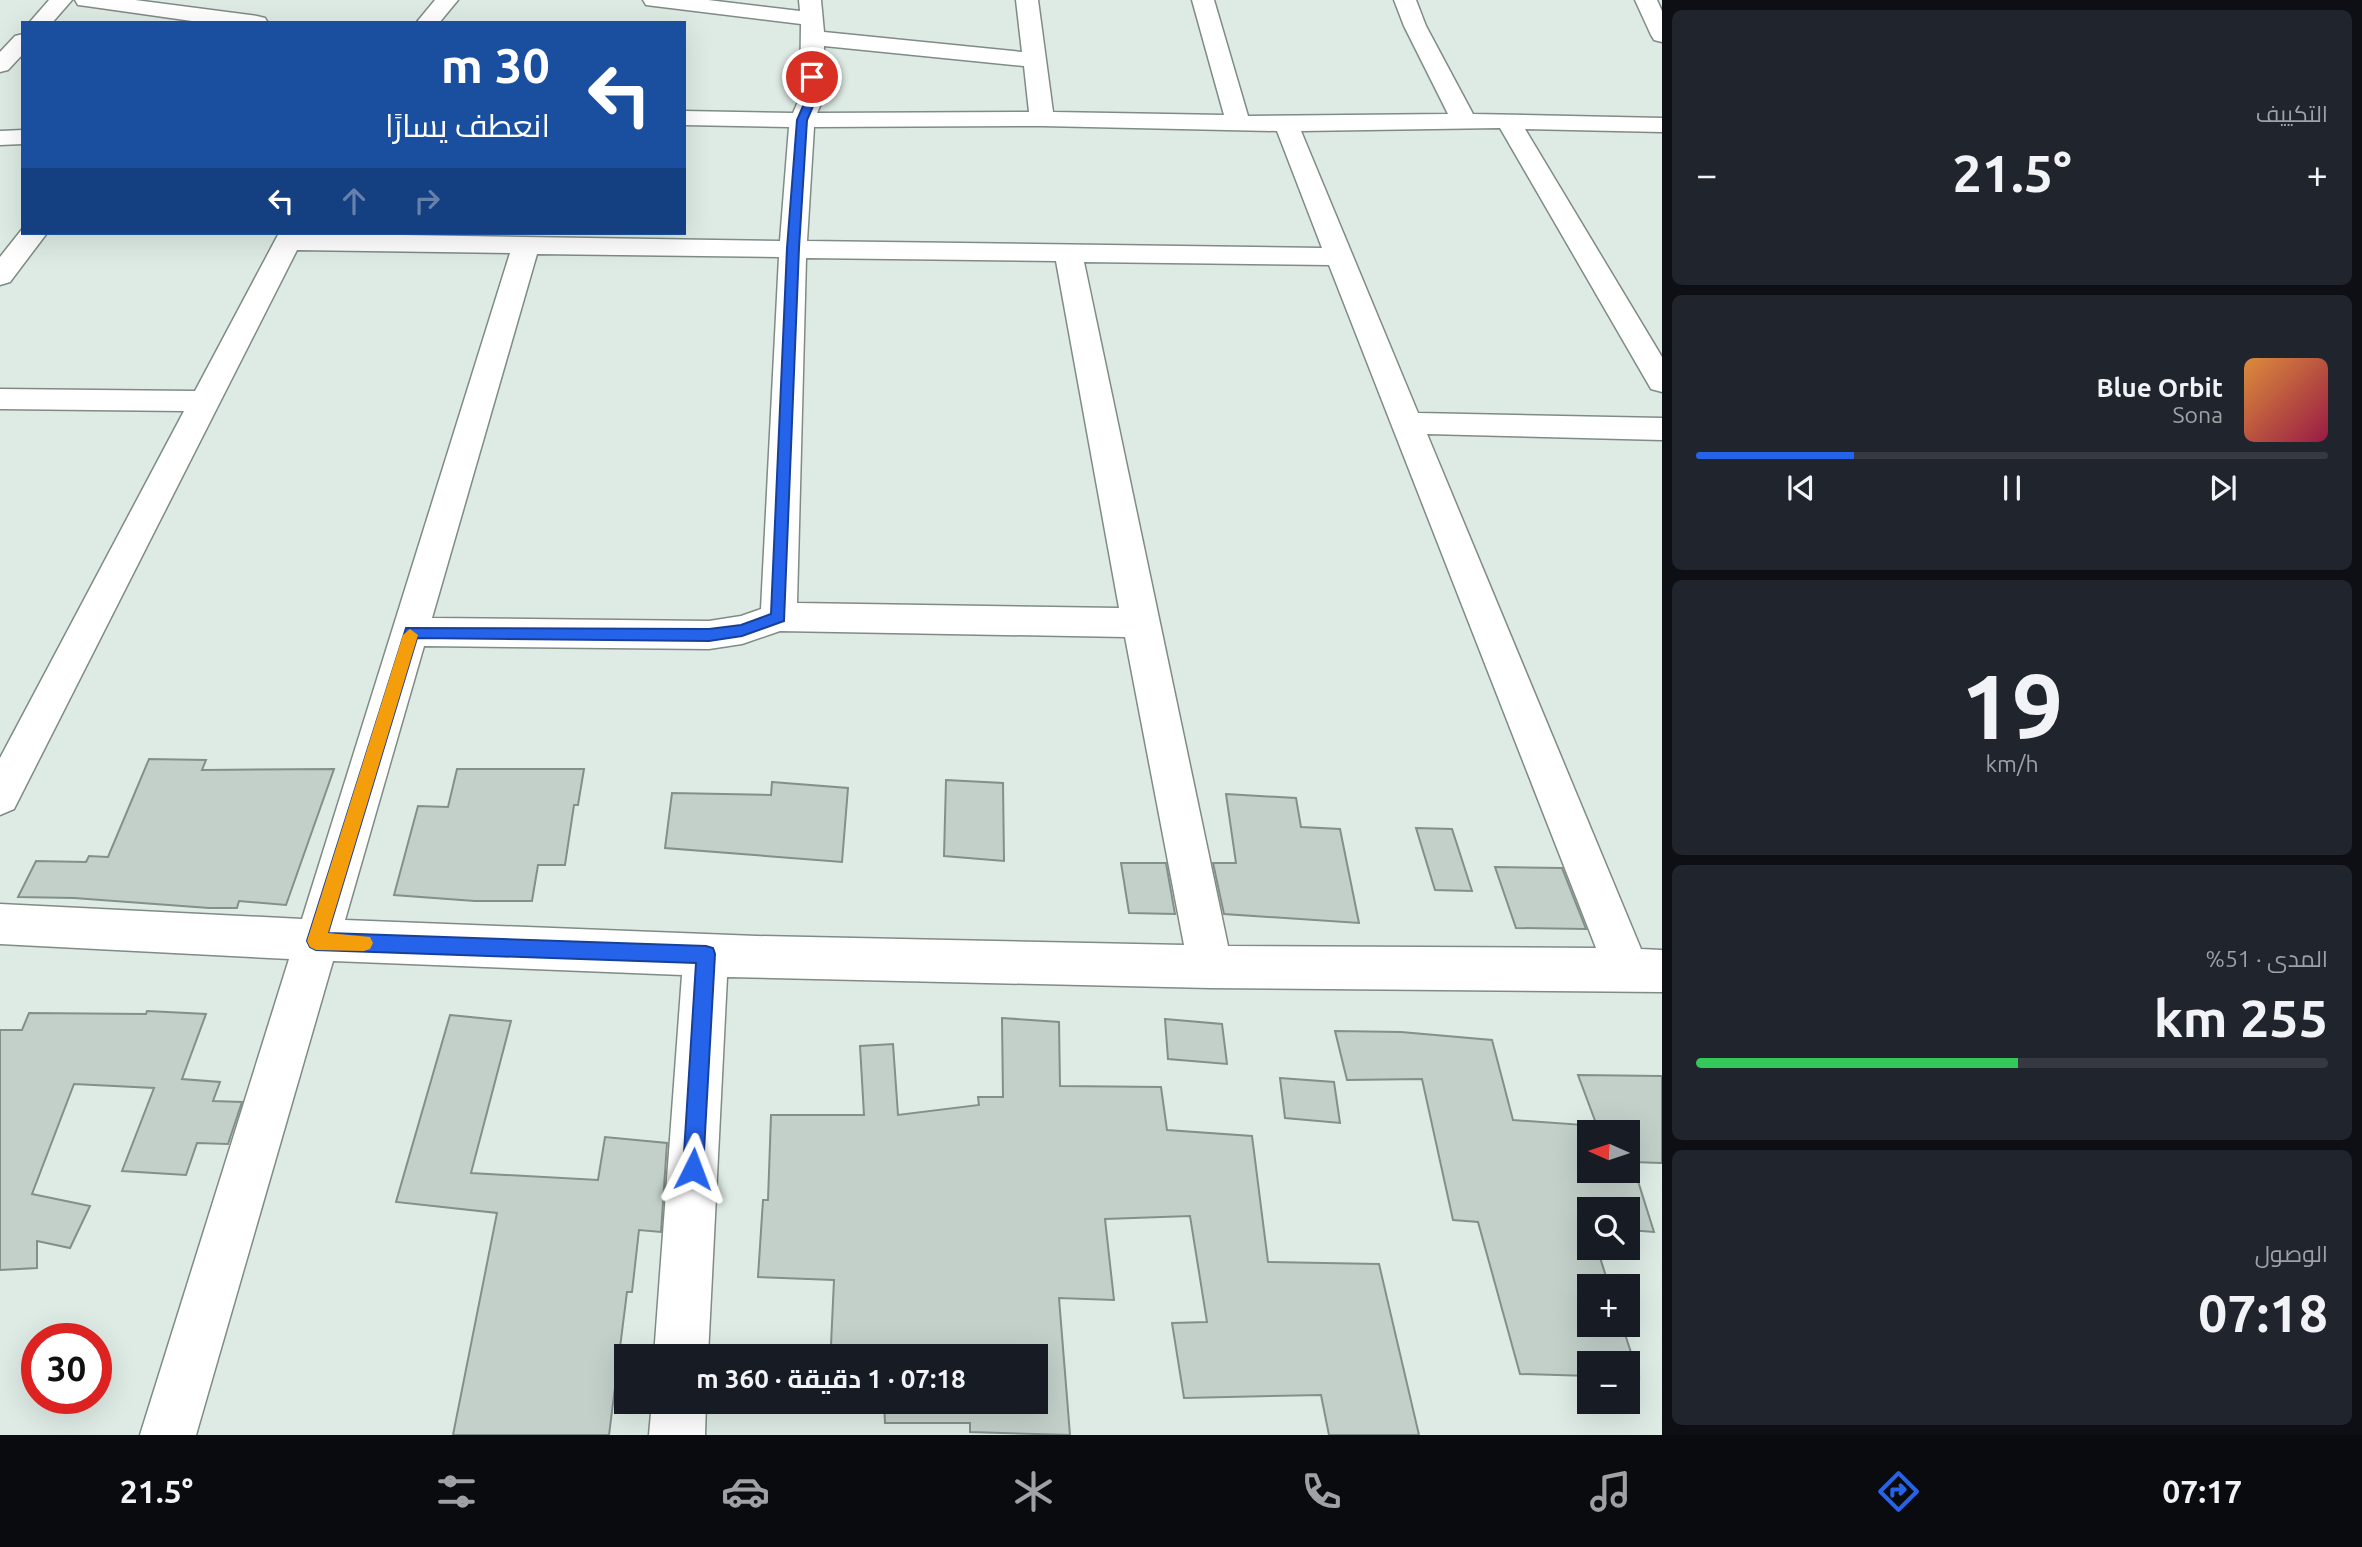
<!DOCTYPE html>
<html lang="ar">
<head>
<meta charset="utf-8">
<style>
  body { margin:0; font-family:Ubuntu,Cairo,sans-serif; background:#20242c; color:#f1f3f6; direction:rtl; height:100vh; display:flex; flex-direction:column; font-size:26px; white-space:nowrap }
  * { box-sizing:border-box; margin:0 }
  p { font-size:23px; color:#9ea1a6 }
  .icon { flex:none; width:38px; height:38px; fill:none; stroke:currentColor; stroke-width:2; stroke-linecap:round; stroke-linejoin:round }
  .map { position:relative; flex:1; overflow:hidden; direction:ltr }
  .side { display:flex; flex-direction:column; gap:10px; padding:10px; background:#0d0f14; width:700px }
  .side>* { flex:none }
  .banner { position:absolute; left:21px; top:21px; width:665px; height:214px; border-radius:0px; box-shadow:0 7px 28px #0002; direction:rtl; background:#1a4fa0; color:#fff; overflow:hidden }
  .needle { width:46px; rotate:273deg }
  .buttons { position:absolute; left:1577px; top:1120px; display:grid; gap:14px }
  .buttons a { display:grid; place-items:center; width:63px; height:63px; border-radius:0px; background:#171b24; box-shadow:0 7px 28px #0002; font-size:35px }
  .speed { position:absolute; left:21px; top:1323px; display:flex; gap:14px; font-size:35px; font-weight:700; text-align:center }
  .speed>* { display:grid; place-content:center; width:91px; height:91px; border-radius:50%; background:#171b24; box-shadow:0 7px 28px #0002; line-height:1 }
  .speed .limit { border:10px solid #d22; background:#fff; color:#111 }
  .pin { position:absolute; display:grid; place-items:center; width:60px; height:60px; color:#fff; margin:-30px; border:4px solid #fff; border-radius:50%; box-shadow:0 2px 7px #0007 }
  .me { position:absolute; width:77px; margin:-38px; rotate:3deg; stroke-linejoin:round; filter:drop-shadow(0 0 5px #0008) }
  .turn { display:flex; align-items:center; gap:24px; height:147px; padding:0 21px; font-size:32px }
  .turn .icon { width:91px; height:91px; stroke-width:2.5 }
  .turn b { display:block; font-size:49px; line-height:60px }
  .lanes { display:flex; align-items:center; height:66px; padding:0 21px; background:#0003; justify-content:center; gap:35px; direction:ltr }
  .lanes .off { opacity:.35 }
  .big { font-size:52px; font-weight:700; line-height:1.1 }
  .side .card { flex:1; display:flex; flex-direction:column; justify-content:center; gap:10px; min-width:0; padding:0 24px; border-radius:10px; background:#20242c }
  .side .dial { align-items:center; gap:0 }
  .dial b { font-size:91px; line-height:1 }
  .song { display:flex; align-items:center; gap:21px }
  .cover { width:84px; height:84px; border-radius:10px; background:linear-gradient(135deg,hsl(30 70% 55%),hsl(340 70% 35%)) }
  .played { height:7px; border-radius:4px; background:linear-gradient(90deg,#2563eb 25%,#363941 25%) }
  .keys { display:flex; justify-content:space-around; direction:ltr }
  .heat { display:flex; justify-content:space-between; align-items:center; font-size:38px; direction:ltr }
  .charge { height:10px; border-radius:5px; background:linear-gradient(90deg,#34c759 51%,#363941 0) }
  .trip { position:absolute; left:614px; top:1344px; width:434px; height:70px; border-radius:0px; background:#171b24; box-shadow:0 7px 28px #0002; font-weight:700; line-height:70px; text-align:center; direction:rtl }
  .dock { display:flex; height:112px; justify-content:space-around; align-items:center; background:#090b0e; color:#9ea1a6 }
  .dock .icon { width:49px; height:49px }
  .dock .on { color:#2563eb }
  .dock b { font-size:32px; color:#f1f3f6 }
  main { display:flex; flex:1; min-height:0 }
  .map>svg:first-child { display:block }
  .building { fill:#c3d0ca; stroke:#838f8a; stroke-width:2; fill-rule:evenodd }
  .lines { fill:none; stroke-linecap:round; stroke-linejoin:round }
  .minor-casing { stroke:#7f8b85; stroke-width:3 }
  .minor { fill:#fff; fill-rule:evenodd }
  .route { fill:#2563eb; stroke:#184099; stroke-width:2 }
  .slow { fill:#f59e0b }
</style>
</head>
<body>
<main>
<section class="side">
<div class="card"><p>التكييف</p>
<div class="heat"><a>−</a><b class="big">21.5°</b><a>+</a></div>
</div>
<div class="card">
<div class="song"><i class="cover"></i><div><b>Blue Orbit</b><p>Sona</p></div></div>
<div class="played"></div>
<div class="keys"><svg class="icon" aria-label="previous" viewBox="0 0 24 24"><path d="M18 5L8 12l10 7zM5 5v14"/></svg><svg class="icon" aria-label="pause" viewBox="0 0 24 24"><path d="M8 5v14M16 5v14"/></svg><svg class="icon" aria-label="next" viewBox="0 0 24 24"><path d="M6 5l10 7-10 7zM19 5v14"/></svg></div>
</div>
<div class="card dial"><b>19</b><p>km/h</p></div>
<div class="card"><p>المدى · 51%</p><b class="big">255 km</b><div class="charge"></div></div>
<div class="card"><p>الوصول</p><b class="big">07:18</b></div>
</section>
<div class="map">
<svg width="1662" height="1435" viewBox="0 0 1662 1435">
  <rect width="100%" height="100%" fill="#deebe5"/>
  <path class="building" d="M149,759L206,760L202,770L334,769L286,905L239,901L237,908H209L74,898L18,897L36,861L86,862L89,856L108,857Z
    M457,769H584L578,805H574L565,865H538L532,901H475L394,895L418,806L448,807Z
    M946,780L1003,783L1004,861L944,856Z
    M772,782L848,788L842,862L665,848L672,793L771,795Z
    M1226,794L1296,798L1301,827L1340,829L1359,923L1224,914L1213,863H1236Z
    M1416,828L1452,829L1472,891L1435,890Z
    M1121,863H1166L1175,914L1129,913Z
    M1495,867L1562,868L1586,929L1516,928Z
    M147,1011L206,1014L182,1079L220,1082L213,1101L242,1102L228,1144L197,1143L186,1175L122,1171L154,1088L74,1084L32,1194L90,1206L70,1248L37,1241V1268L0,1270V1030H22L29,1013L146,1014Z
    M450,1015L511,1021L471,1173L598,1180L605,1137L667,1143L661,1232L639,1230L632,1292H627L609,1435H453L497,1213L396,1202Z
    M1002,1018L1059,1022L1060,1086L1161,1087L1167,1130L1252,1136L1268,1262L1379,1264L1419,1435H1329L1321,1395L1184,1398L1172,1323L1207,1322L1190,1216L1105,1219L1114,1300L1059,1298L1070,1435L970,1432V1423H885L884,1402H1036V1356H883V1348L831,1345L834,1280L758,1277L763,1200H768L771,1115H864L860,1046L893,1044L898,1115L979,1105L978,1097H1003Z
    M1165,1019L1222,1024L1227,1064L1168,1059Z
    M1335,1031L1401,1032L1492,1040L1513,1120L1597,1126L1578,1075L1662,1076V1163L1632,1162L1654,1232L1628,1230V1209H1589V1248H1597L1609,1286H1589V1325H1622L1639,1377H1628V1363H1589V1376L1520,1374L1478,1222L1453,1220L1422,1079L1347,1080ZM1589,1132H1628V1171H1589Z
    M1280,1078L1334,1082L1340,1123L1285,1118Z"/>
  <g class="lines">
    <defs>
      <path id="minor" d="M49,0H72L52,23H29Z
        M75,0H135L257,16L265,18L268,23H206L86,6L78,5Z
        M435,0H458L439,23H416Z
        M643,0H708L800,11L799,0H821L824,32L1022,52L1016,0H1038L1053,112L1224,115L1192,0H1214L1248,116L1448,114L1404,26L1394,0H1416L1426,26L1473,114L1662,118V132L1525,129L1662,357V392L1651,389L1647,382L1500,128L1301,131L1418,413L1662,418V440L1427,434L1641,949L1662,950V992L1210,988L727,977L708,1356H654L682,975L333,961L196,1435H140L289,959L0,944V904L302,919L510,253L297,250L14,809L0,815V758L184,411L0,409V389L195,391L279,233L780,241L789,127L684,125V111L793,113L800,97L801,24L654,6L646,5ZM824,46L1024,66L1029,112L817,113L824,97ZM1042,126L1277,131L1322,248L807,241L814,127ZM537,254L779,257L761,609L741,616L709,621L432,618ZM806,258L1056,261L1119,608L797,603ZM1084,262L1329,265L1596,948L1228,946ZM780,631L1125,637L1184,945L757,936L345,920L424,646L709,649L742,644Z
        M1635,0H1657L1662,11V42L1654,40L1651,35Z
        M23,34V54L8,70L0,72V52L15,36Z
        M23,130V144L0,145V131Z
        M23,228V233H47L10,282L0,285V257Z
        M652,1402H706L705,1435H649Z"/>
    </defs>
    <use href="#minor" class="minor-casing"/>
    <use href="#minor" class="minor"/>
  </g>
  <path class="route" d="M809,75L817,77V97L807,120L799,248L784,621L742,636L709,641L417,638L328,933L706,946L713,948L715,954L703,1169L700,1176L693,1179L686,1176L683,1169L696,963L316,950L310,947L307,941L406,628L709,629L741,625L771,614L787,248L797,120L807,97Z"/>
  <path class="slow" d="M410,629L418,635L328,933L370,937L373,943L370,949L364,951L316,950L310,947L307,941L403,635Z"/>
</svg>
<div class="buttons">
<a><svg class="needle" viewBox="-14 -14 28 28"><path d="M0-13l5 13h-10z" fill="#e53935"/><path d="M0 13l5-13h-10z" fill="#9ea1a6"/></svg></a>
<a><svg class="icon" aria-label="search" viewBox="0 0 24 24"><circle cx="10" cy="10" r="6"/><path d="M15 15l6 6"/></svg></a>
<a>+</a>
<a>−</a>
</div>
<div class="speed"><div class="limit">30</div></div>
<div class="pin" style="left:812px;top:77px;background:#d93025"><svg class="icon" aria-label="arrive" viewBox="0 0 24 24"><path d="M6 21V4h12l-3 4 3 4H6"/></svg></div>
<svg class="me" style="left:693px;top:1169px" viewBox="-20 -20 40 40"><path d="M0-17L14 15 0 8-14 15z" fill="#2563eb" stroke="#fff" stroke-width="4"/></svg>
<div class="trip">07:18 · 1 دقيقة · 360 m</div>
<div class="banner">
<div class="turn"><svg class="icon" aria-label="left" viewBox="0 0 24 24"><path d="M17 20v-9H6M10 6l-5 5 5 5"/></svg><div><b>30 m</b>انعطف يسارًا</div></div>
<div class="lanes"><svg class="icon" aria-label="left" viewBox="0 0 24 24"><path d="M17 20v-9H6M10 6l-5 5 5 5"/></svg><svg class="icon off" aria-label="ahead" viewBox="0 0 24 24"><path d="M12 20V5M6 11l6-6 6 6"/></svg><svg class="icon off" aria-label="right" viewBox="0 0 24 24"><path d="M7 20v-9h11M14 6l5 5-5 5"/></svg></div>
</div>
</div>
</main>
<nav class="dock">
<b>07:17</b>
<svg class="icon on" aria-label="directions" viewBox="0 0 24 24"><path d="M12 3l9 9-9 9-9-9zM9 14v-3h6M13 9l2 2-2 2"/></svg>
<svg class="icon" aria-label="music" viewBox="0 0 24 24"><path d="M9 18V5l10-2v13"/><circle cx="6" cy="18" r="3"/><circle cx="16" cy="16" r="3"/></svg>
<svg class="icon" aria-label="phone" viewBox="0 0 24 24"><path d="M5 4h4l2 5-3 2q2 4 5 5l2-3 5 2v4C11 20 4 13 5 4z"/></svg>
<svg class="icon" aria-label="climate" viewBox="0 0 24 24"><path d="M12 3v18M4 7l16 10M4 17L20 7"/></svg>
<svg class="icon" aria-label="car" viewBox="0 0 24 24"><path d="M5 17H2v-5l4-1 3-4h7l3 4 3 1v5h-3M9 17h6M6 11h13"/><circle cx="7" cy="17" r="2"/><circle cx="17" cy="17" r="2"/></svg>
<svg class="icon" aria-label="filters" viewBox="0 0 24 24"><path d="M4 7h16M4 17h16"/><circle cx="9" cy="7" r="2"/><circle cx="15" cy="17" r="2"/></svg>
<b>21.5°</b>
</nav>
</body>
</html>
